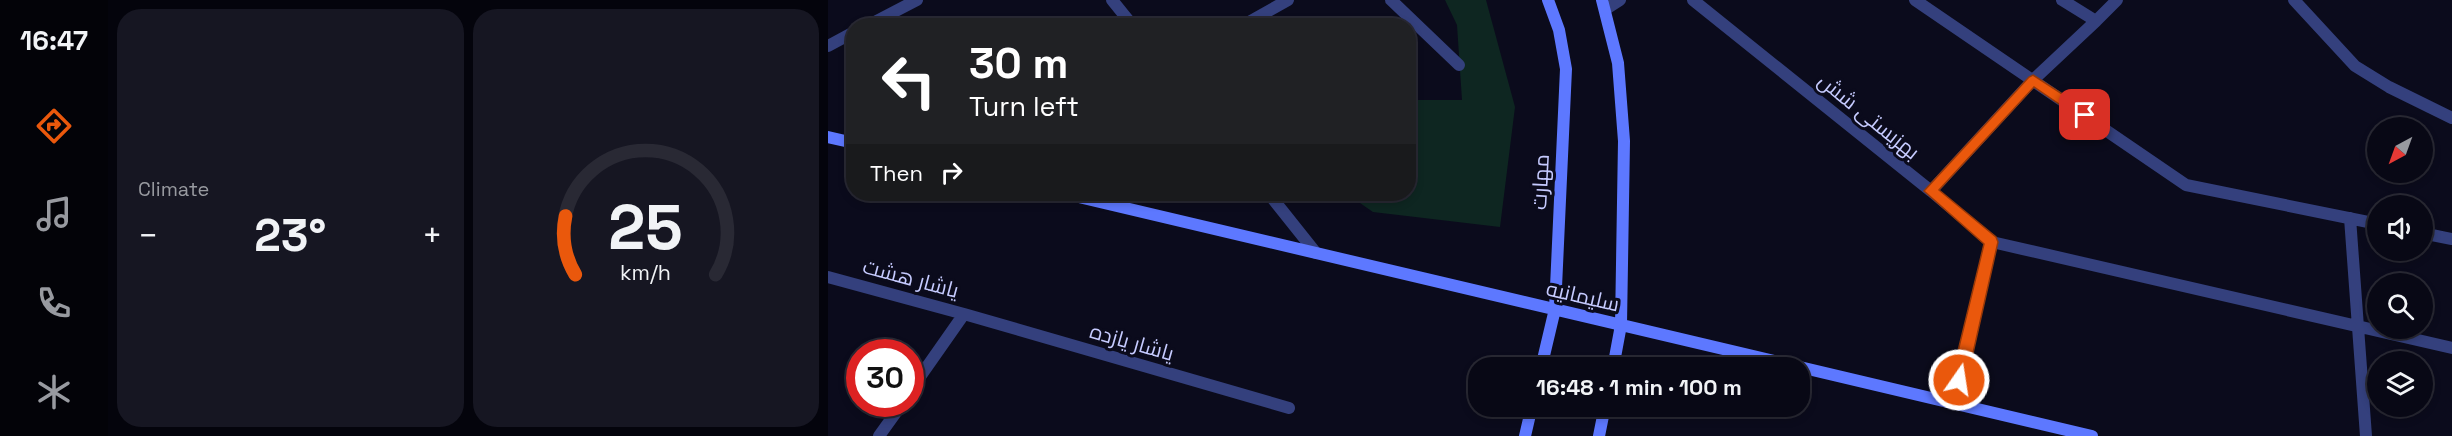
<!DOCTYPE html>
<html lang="en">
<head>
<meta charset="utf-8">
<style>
  body { margin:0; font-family:"Space Grotesk",Cairo,sans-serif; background:#161622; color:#f1f3f6; height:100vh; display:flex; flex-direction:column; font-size:22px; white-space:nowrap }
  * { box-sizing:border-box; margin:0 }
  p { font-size:20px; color:#989aa0 }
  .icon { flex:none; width:33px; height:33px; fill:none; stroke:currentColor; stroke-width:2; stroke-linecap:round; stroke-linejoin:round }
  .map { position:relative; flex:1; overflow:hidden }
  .details { display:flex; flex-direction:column; gap:9px; padding:9px; background:#04040c; width:720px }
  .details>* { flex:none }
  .banner { position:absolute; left:18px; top:18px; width:570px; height:183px; border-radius:24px; box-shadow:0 3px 9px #0003,0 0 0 2px #292934; background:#202124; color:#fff; overflow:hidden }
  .needle { width:39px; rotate:221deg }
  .buttons { position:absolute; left:1539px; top:117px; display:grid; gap:12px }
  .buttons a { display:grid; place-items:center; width:66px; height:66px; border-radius:50%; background:#080815; box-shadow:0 3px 9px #0003,0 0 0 2px #292934; font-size:30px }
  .speed { position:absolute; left:18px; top:339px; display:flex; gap:12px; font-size:30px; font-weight:700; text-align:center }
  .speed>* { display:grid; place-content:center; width:78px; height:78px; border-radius:50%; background:#080815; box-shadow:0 3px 9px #0003,0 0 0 2px #292934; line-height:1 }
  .speed .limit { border:9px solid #d22; background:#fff; color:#111 }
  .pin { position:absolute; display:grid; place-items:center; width:51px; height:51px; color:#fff; margin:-26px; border-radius:12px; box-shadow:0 3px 9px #0006 }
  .me { position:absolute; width:66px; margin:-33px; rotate:13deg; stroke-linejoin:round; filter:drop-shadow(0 0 4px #0008) }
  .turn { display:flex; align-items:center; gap:21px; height:126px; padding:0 24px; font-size:27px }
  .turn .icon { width:78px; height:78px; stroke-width:2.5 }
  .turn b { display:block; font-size:42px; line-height:51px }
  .then { display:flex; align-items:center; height:57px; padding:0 24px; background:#0003; gap:12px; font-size:22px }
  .big { font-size:45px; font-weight:600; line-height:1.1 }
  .details .widget { flex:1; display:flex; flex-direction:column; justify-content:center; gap:9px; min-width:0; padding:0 21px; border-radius:24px; background:#161622 }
  .details .dial { align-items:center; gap:0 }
  .dial svg { height:156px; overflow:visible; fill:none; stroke:#292934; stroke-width:7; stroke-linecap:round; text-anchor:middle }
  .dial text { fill:#f1f3f6; stroke:none }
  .heat { display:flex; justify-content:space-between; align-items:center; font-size:33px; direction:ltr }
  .details .tiles { flex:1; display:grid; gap:9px; grid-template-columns:repeat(2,1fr) }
  .trip { position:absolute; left:640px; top:357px; width:342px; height:60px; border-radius:24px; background:#080815; box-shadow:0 3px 9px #0003,0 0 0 2px #292934; font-weight:600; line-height:60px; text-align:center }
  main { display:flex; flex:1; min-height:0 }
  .dock { display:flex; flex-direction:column; width:108px; justify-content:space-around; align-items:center; background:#030308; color:#989aa0 }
  .dock .icon { width:42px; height:42px }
  .dock .on { color:#ea580c }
  .dock b { font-size:27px; color:#f1f3f6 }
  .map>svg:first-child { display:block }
  .green { fill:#0e2621 }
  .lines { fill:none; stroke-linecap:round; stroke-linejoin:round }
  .street { stroke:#34407d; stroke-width:12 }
  .secondary { stroke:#5d78ff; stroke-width:12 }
  .route { fill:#ea580c; stroke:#983908; stroke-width:1.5 }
  .labels { text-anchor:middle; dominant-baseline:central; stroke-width:6; stroke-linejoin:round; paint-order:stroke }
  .street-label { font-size:21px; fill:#c6cbff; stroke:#0b0b1c }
</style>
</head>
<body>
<main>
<nav class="dock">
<b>16:47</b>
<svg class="icon on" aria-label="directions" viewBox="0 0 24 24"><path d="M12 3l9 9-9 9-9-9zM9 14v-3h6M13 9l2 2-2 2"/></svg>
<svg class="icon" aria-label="music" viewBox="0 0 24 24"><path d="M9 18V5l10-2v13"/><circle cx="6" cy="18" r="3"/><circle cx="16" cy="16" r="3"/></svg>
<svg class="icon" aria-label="phone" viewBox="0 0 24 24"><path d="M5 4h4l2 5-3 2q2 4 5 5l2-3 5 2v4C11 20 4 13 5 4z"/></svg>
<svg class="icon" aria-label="climate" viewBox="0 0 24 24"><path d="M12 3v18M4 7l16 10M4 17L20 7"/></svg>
</nav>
<section class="details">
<div class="tiles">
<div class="widget"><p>Climate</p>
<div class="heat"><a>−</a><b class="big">23°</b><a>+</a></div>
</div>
<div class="widget dial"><svg viewBox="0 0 100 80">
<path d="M14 69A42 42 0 1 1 86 69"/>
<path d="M14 69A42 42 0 0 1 9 39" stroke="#ea580c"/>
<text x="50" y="56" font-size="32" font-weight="700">25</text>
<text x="50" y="72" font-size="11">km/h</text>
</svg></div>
</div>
</section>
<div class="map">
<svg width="1624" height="436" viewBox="0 0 1624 436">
  <rect width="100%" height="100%" fill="#0b0b1c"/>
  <path class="green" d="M617,0H658L687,107L672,227L545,212L519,194H580L581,106L589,100H634L629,25Z"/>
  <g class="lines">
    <path class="street" d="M284,0L305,26
      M563,0L631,65
      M865,0L1103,191L1205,80L1268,21L1234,0
      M1087,0L1358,185L1550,224
      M1466,0L1527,66L1561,87L1624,118
      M778,9L792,0
      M1268,21L1289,0
      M39,26L89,0
      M414,26L460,0
      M0,46L26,32
      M1103,191L1164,242L1624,348
      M441,194L488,253
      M1522,218L1538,436
      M1594,233L1624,239
      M0,277L136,314L82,391
      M136,314L461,408
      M1126,403L1164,242
      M51,436L74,404"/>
    <path class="secondary" d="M774,0L790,63L796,141L793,325L785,368
      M0,137L26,143
      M238,194L1264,436
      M713,368L727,309L738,69L731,30L720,0
      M697,436L704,406
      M771,436L777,406"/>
  </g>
  <path class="route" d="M1205,75L1262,112L1264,115L1262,119H1253L1206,87L1111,190L1168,237L1170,242L1139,380L1136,385L1131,387L1126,385L1123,380L1156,244L1096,191L1201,77Z"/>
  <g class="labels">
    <g class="street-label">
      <text transform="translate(1041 116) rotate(39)">بهزیستی شش</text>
      <text transform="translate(712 182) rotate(-87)">مهارت</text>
      <text transform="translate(83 278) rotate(15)">یاشار هشت</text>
      <text transform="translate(755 296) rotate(13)">سلیمانیه</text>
      <text transform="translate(304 342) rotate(16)">یاشار یازده</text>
    </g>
  </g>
</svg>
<div class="buttons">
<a><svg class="needle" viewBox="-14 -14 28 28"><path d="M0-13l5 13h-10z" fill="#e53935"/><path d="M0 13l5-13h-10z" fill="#989aa0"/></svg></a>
<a><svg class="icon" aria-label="sound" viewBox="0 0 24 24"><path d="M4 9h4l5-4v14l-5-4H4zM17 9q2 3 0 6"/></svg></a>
<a><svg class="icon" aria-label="search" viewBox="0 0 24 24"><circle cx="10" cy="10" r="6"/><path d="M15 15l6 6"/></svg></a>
<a><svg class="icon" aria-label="layers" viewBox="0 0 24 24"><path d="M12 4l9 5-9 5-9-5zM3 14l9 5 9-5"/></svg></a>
</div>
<div class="speed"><div class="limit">30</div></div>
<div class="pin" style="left:1257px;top:115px;background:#d93025"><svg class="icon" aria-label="arrive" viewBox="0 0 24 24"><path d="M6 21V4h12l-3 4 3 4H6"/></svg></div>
<svg class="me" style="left:1131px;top:380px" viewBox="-20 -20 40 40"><circle r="17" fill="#ea580c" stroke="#fff" stroke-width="3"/><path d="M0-11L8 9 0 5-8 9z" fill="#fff"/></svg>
<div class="trip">16:48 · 1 min · 100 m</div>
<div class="banner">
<div class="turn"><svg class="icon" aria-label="left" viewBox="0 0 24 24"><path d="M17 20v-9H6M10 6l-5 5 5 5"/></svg><div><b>30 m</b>Turn left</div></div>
<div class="then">Then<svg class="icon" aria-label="right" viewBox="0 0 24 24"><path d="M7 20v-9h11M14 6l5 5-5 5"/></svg></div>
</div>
</div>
</main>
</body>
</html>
